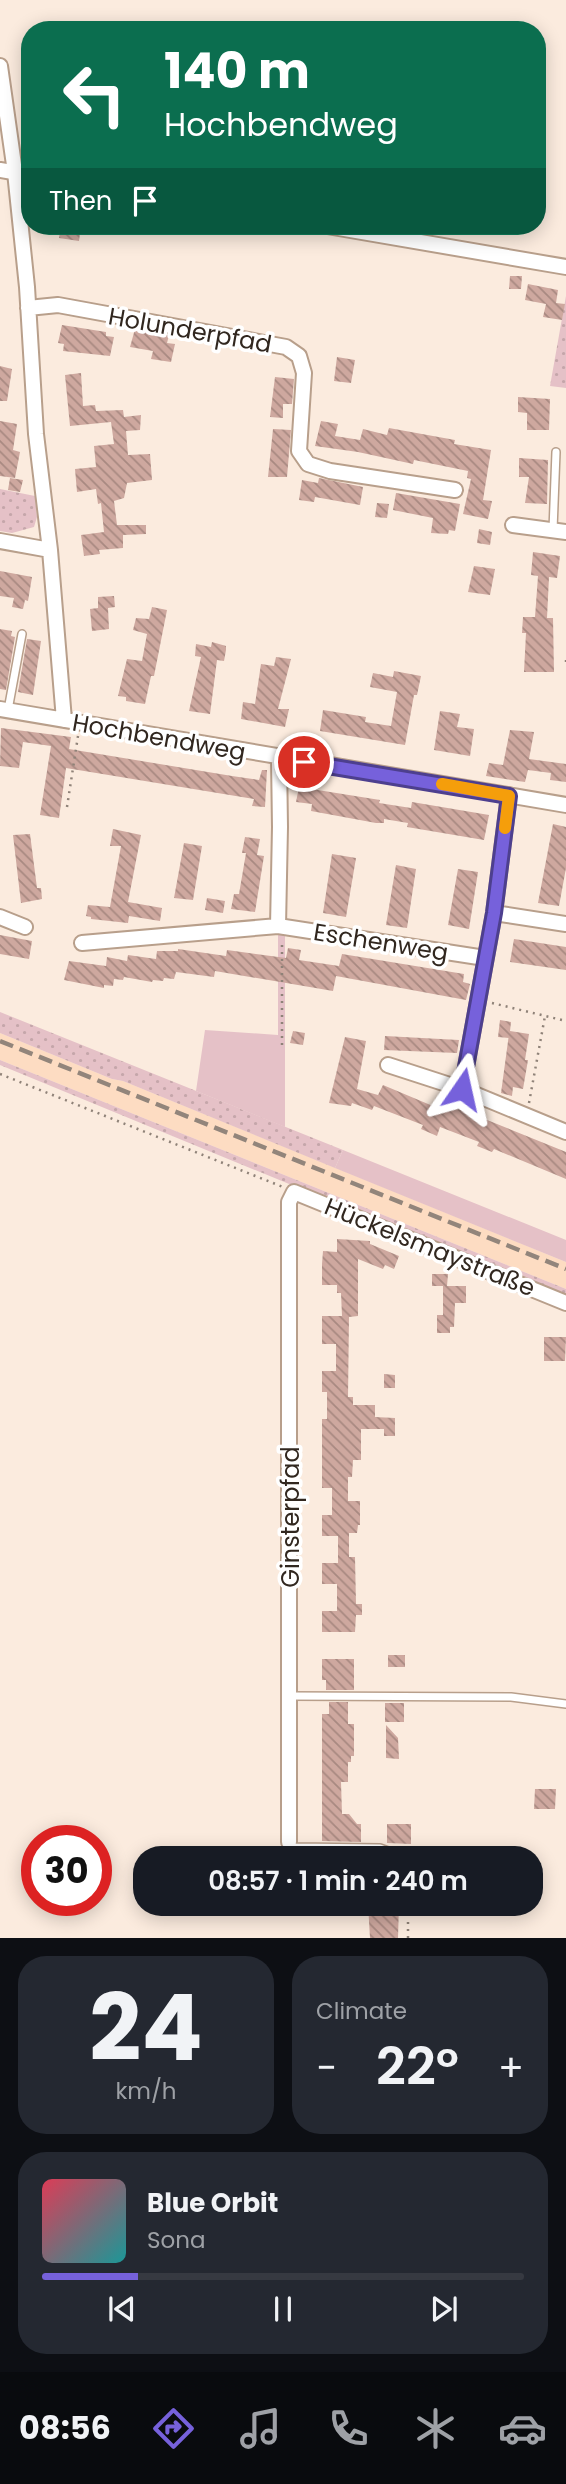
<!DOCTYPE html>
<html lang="en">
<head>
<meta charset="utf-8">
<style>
  body { margin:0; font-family:Poppins,sans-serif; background:#242831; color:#f1f3f6; height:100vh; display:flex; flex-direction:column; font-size:26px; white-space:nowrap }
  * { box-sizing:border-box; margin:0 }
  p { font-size:23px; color:#9ea1a6 }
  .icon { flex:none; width:38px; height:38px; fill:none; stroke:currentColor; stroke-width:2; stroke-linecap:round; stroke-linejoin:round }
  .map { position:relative; height:1938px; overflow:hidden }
  .side { display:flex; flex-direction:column; gap:18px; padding:18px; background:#0d0f14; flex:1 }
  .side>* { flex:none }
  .guide { position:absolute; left:21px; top:21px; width:525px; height:214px; border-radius:28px; box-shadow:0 4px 18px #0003; background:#0b6e4f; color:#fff; overflow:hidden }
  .speed { position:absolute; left:21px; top:1825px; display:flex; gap:14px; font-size:35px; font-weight:700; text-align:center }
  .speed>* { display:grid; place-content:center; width:91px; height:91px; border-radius:50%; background:#171b24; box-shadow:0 4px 18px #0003; line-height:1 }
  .speed .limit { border:10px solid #d22; background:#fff; color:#111 }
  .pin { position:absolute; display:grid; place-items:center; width:60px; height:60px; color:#fff; margin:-30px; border:4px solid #fff; border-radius:50%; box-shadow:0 2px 7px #0007 }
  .me { position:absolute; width:77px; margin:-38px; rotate:11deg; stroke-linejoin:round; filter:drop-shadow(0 0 5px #0008) }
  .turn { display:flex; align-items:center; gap:24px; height:147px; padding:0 28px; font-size:32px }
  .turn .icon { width:91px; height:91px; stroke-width:2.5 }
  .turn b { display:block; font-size:49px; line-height:60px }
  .then { display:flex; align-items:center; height:66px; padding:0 28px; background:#0003; gap:14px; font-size:26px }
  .big { font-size:52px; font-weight:600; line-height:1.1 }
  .side .tile { flex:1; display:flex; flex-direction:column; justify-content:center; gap:10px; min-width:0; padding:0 24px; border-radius:28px; background:#242831 }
  .side .dial { align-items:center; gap:0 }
  .dial b { font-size:91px; line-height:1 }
  .song { display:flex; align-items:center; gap:21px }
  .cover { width:84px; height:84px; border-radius:10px; background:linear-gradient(135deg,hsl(350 70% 55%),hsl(180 70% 35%)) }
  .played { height:7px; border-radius:4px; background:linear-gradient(90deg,#7661db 20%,#363941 20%) }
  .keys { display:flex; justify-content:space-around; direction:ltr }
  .heat { display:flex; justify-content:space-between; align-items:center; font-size:38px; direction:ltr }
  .side .tiles { flex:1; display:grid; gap:18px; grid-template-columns:1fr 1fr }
  .tile:last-child { grid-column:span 2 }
  .trip { position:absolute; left:133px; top:1846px; width:410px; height:70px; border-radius:28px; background:#171b24; box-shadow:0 4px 18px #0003; font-weight:600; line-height:70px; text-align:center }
  .menu { display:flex; height:112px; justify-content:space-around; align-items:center; background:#090b0e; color:#9ea1a6 }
  .menu .icon { width:49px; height:49px }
  .menu .selected { color:#7661db }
  .menu b { font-size:32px; color:#f1f3f6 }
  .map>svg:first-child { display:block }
  .built { fill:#fddcc2 }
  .grass { fill:url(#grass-dots) }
  .green { fill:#e5c1c7 }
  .building { fill:url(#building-back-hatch) }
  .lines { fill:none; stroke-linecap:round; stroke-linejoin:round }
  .lane-casing { stroke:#b89f8b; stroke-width:10 }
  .street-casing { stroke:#b89f8b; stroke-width:18 }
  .path { stroke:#8f8278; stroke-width:2.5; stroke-dasharray:2 5; stroke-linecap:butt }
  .lane { stroke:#fff; stroke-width:7 }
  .street { stroke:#fff; stroke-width:14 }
  .rail { stroke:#92857b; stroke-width:4.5; stroke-dasharray:14 7; stroke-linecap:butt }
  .route-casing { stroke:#4d3f8e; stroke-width:18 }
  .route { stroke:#7661db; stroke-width:12 }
  .slow { stroke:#f59e0b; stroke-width:12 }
  .labels { text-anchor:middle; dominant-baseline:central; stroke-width:7; stroke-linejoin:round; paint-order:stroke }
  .street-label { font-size:24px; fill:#31271f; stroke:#fff }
</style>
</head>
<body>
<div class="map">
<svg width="566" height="1938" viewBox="0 0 566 1938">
  <defs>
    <pattern id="grass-dots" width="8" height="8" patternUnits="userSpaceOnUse" patternTransform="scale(1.75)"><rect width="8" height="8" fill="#e5c1c7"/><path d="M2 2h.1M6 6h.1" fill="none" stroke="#c5a6aa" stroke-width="1.8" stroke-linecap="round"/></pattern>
    <pattern id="building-back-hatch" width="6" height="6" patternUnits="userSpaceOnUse" patternTransform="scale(1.75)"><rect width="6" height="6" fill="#cea89f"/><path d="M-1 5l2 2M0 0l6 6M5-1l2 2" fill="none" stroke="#a88981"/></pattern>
  </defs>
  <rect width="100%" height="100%" fill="#fbebde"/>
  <path class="built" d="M0,1033L112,1079L123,1081L566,1262V1289L0,1060Z"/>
  <path class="grass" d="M566,296V388L550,386Z
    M0,489L35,496L37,517L34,527L12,533L0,531Z
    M0,1012L343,1150L335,1168L123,1081L112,1079L0,1033Z
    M0,1060L566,1289V1298L0,1065Z"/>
  <path class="green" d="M278,935H285V1127L196,1091L205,1030L278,1035Z
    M343,1150L566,1240V1262L335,1168Z"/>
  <path class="building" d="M61,226H81L79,241L59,238Z
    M510,276H522L521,289H509Z
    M528,284L558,290L556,303L565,304L562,320L543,317L546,304L525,300Z
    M62,325L106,332V336L114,337L110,356L63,351L64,344L58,343Z
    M135,329L169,335L167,343L175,344L171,362L151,359L153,351L130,347Z
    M337,357L355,360L351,383L334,381Z
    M0,366L12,369L7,401H0Z
    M81,373L83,406L95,405L96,411L123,410L124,417L141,415L140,430L126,431L128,455L150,454L152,480L127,483L124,498L114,501L117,525H146V534L123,535V548L99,550L100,554L84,556L81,535L104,532L101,503L98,504L96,489L77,492L75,469L96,467L94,446L114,444L111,422L70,426L65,375Z
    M275,377L294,379L292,404H283V418L270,417Z
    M518,397L550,399L549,430H527V413L518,412Z
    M0,421L17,424L13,450L20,452L15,478L0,476Z
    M321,421L338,424L335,436L360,440L363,429L387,435L389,428L455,440L454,444L491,450L483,500L492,501L488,519L463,514L471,479L467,478L468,471L414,460L413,464L358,452L315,446Z
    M273,429L291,430L287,477H268Z
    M519,458L548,460L547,504L525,503L529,477H519Z
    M10,478L23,480L20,492L8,490Z
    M319,478L363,487L360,505L315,497L314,502L299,500L302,480L318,483Z
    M396,493L460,504L455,531L449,530L448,534L431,533L433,518L393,510Z
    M377,503L389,504L387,518L375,517Z
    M479,529L492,532L490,545L477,543Z
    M533,552L560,556L557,578L549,577L547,618H553L554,672H524L526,633H522L523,617H535L538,576L531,575Z
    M474,566L495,569L490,595L468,592Z
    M0,571L32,577L28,601L25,600L23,609L12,607L14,598L0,596Z
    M114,596L115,607L108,608L109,629L92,631L90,609L98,608V597Z
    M152,607L167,610L154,676H151L145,704L126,701V697L118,696L127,659L142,661L147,634L133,630L136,618L149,619Z
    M0,629L12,631L11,636L15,637L6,690L0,689Z
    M27,639L41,641L33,695L18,692Z
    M212,642L226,646V650L224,661L217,660L210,714L189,711L201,657L195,656L196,644L211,647Z
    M276,657L291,659L278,709H289L285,727L241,719L243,702L255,704L261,664L274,666Z
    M394,671L421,676L417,695H414L405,745L320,731L323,710L366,717L365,722L391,726L397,692L370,687L373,673L393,677Z
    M440,711L460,714L457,727L474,729L470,756L434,750Z
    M1,728L71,737L69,749L232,776L259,780L262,770H267L265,807L252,806L254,799L66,768L59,818L40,815L51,746L23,742L19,768L0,766Z
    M510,730L534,732L529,759L566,764V782L550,780L551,773L528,770L525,782L486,776L489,763L503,765Z
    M299,787L380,800L379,803L411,808L412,802L489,815L484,840L407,827L408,823L384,819V823H376L311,811L312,804L296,802Z
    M553,824L566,827V868L559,906L538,903Z
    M113,829L141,835L128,902L162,908L160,921L129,916L128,923L91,919V917L86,916L88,905L110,907L121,846H110Z
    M30,834L37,888H41L42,899L21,903L13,835Z
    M245,837L260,839L257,855L264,856L255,912L231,909L234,894H239L246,853H242Z
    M184,843L202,846L193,900L174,898Z
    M332,854L356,858L346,917L323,913Z
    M396,865L416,869L407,928L386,925Z
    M458,869L478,872L469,929L448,925Z
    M207,898L225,901L223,913L205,910Z
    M0,935L32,941L29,959L0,954Z
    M514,939L566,947V970L510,962Z
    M288,948L301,950L299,960L339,966L342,954L464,974L463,982L470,984L466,1000L336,976L333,991L215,971L214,977L176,972L174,979L164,978L163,981L153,980L152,982L124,977L123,980L114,979L113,986L104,985V988L64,980L69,961L106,966L107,957L127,961L128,955L156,959L157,951H178V949L226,956L227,950L286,958Z
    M500,1020L511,1022L510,1031L529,1034L525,1060H528L523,1089L513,1087L512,1096L501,1093L509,1034V1038L498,1037Z
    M293,1031L305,1033L303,1045L290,1043Z
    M385,1036L459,1040L457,1053L384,1050Z
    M345,1037L366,1041L357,1089L378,1095L383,1085L447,1112L450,1105L566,1152V1179L494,1149L492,1152L477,1146L479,1142L440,1127L437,1136L421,1129L423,1125L374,1106L372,1110L352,1103L351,1106L329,1103Z
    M337,1239L370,1241V1244L399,1256L394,1269L385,1265L383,1269L358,1259V1316L349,1317L348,1397H353V1405H375V1417L395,1418V1436H384V1429H361V1460H353L352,1477H348V1501H360V1525H358L357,1533H349V1557H355L356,1604H362V1615H356L355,1632H322V1611H337V1584H322V1563H338V1536H322V1515H332V1488H322V1419H327V1392H322V1371H336V1344H322V1316H342L341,1293H337V1285H322V1264L323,1251L337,1252Z
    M432,1274H448L447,1286H466V1303H455L454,1327H450V1333H437V1315H443V1286H432Z
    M544,1337H566L565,1361H544Z
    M384,1374L395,1375V1388H384Z
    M388,1655H405V1667H388Z
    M322,1659H354V1690H326V1680H322Z
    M329,1702H348V1724H354V1756H351V1762H348V1782H341L342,1814H349L357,1824H361V1842L322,1841V1714H329Z
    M385,1703H404V1722H385Z
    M386,1725L398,1738L399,1759L386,1758Z
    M535,1789H556L555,1809H534Z
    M387,1824H411V1844L387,1843Z
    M322,1853L361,1854V1858H322Z
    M368,1904H399L398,1938H370Z"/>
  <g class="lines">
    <defs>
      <path id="lane" d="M553,530L556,452
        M8,710L22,634
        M290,1696L511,1697L566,1704
        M289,1843L294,1847L380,1848L404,1857L450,1858"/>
      <path id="street" d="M0,66L15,172L27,287L36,434L50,550L64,720
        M0,170L30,175
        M327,226L566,267
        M28,308L58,305L286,347L299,356L304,373L299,451L308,464L330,471L455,490
        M513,525L566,532
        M0,541L50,550
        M0,709L566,805
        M494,913L566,924
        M0,917L25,927
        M278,926L485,958
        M82,943L278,926L280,827L279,758
        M388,1065L462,1089L494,913L509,795
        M462,1089L566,1132
        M289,1842V1202L294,1192L566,1303"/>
    </defs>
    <use href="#lane" class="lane-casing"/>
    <use href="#street" class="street-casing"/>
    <path class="path" d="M566,662V658
      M67,807L78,736
      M492,1003L566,1021
      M282,1045V942
      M0,1074L283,1187
      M529,1103L545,1016
      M408,1938V1922"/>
    <use href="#lane" class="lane"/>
    <use href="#street" class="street"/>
    <path class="rail" d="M0,1041L566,1269"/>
  </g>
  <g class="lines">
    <defs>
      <path id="route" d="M304,762L509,796L494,913L462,1089"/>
    </defs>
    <use href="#route" class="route-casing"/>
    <use href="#route" class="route"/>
    <path class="slow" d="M442,784L509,796L505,828"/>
  </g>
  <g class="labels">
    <g class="street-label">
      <text transform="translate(190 330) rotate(10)">Holunderpfad</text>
      <text transform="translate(159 737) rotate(10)">Hochbendweg</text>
      <text transform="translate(381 942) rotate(9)">Eschenweg</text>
      <text transform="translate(430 1247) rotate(22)">Hückelsmaystraße</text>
      <text transform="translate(290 1517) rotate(-90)">Ginsterpfad</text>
    </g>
  </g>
</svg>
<div class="speed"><div class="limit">30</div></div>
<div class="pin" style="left:304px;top:762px;background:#d93025"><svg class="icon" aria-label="arrive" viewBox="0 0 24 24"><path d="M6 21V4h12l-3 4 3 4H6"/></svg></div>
<svg class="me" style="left:462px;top:1089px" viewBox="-20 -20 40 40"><path d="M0-17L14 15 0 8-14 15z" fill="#7661db" stroke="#fff" stroke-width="4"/></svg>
<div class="trip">08:57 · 1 min · 240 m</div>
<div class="guide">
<div class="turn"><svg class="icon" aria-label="left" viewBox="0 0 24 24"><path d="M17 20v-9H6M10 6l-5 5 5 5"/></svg><div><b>140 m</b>Hochbendweg</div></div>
<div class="then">Then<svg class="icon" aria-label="arrive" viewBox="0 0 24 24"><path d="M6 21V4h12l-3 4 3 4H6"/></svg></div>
</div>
</div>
<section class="side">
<div class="tiles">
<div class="tile dial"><b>24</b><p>km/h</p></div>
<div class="tile"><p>Climate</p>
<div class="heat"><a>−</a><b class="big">22°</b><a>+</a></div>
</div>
<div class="tile">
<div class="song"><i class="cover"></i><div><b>Blue Orbit</b><p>Sona</p></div></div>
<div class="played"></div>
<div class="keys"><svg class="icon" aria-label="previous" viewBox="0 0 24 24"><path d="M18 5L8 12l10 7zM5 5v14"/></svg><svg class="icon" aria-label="pause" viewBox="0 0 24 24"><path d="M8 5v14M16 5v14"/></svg><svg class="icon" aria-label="next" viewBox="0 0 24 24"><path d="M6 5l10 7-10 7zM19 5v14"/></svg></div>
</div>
</div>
</section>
<nav class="menu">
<b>08:56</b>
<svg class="icon selected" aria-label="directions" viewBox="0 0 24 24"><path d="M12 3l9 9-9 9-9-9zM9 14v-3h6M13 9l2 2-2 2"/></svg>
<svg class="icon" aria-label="music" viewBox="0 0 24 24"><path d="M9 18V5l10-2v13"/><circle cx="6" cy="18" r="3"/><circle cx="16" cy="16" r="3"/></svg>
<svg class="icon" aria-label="phone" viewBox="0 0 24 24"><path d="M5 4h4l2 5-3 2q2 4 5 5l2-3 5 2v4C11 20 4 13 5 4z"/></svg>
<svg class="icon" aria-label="climate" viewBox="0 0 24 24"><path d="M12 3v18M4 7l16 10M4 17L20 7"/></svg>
<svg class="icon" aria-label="car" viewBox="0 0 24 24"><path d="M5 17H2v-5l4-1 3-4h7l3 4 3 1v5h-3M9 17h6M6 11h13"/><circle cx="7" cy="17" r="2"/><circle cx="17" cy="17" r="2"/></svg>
</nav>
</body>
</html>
